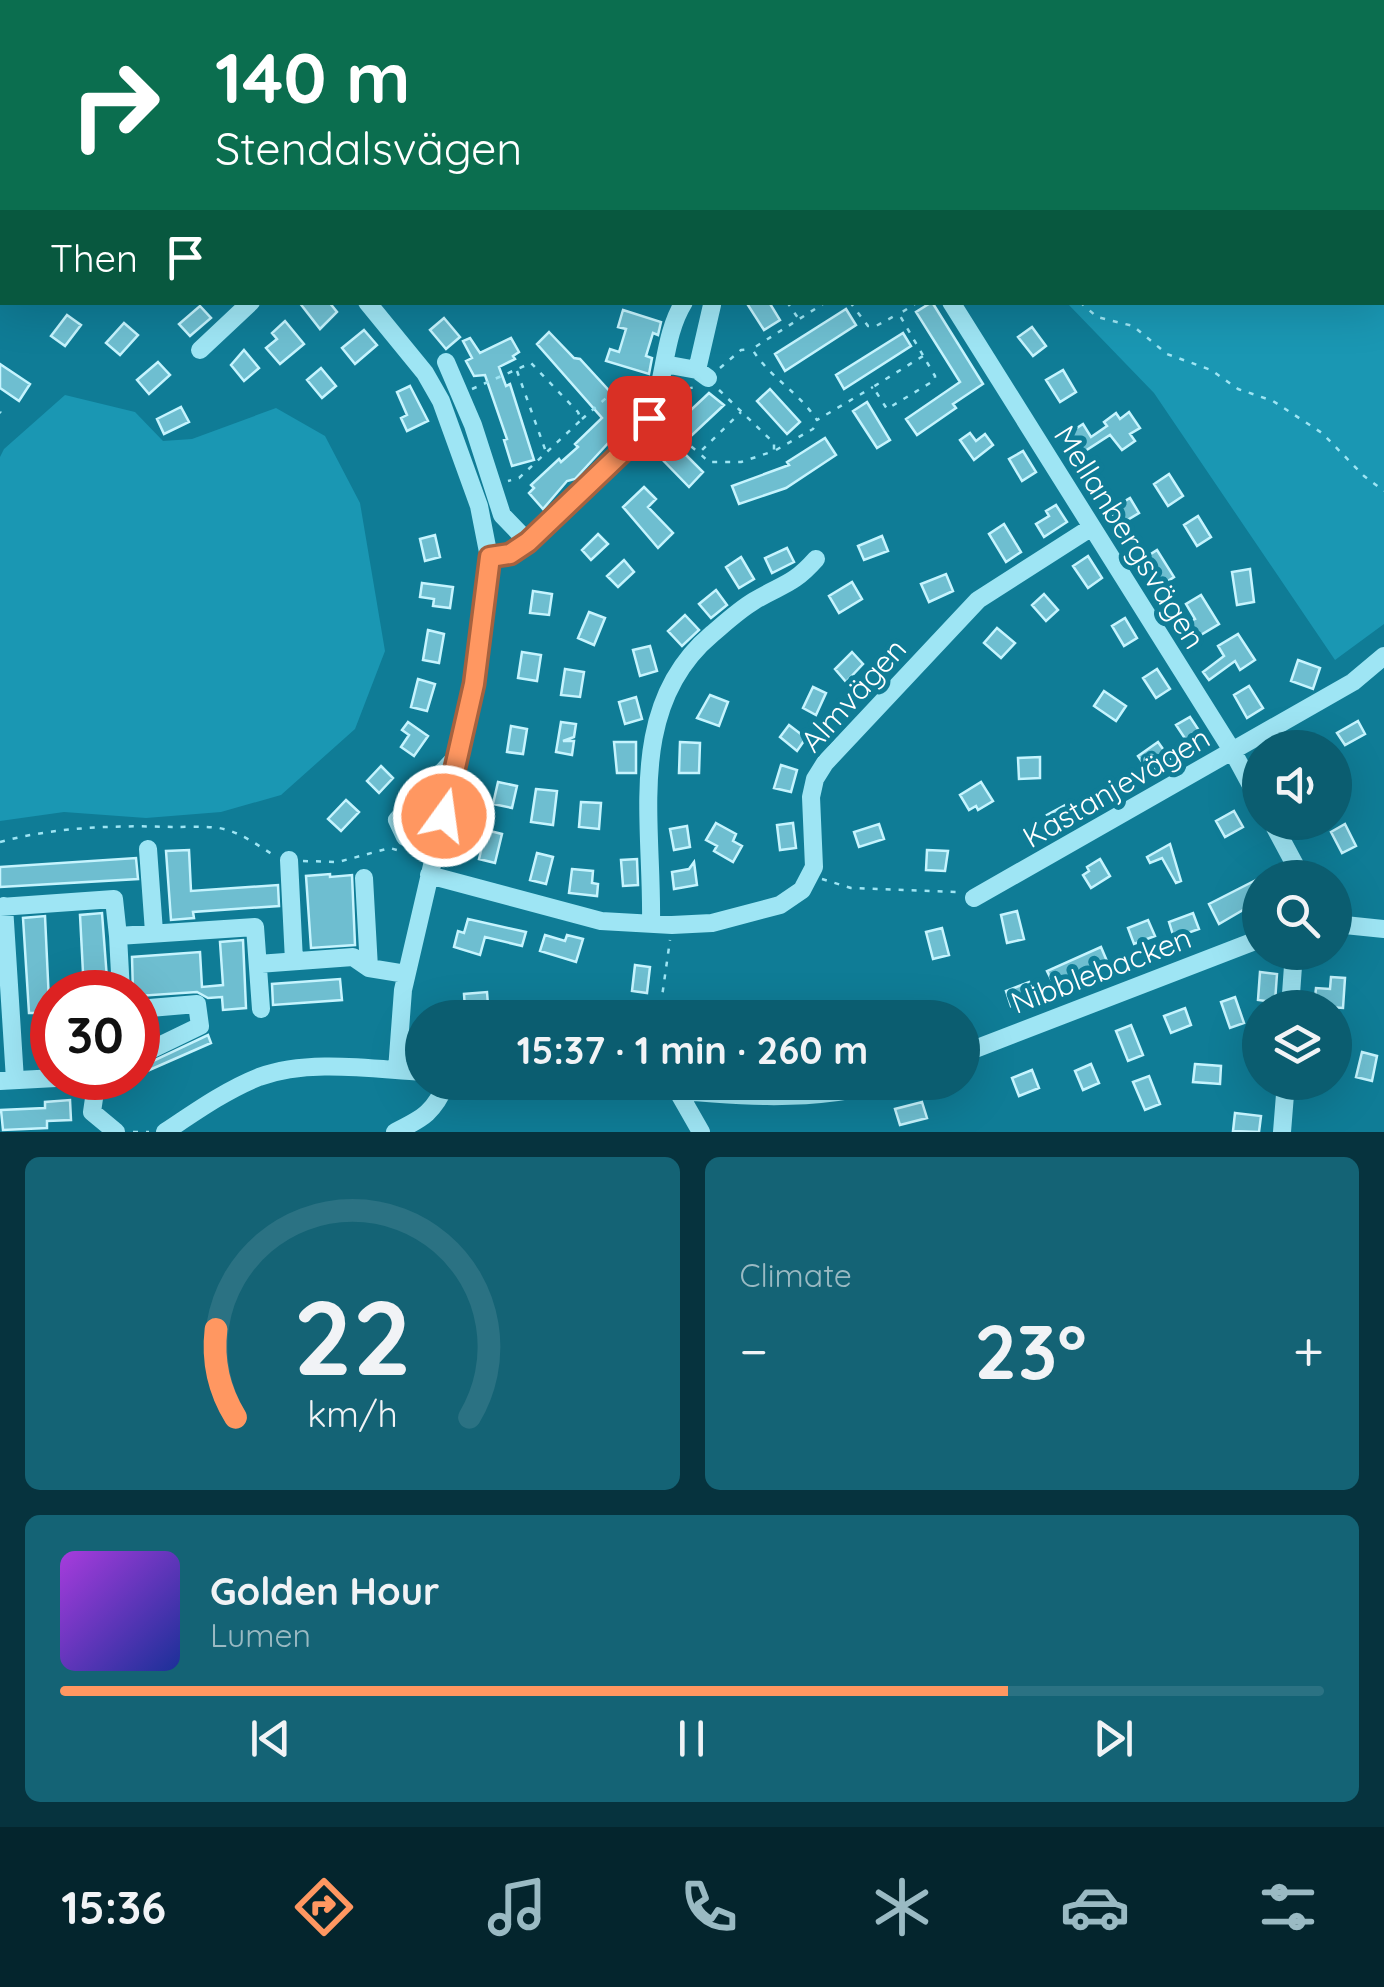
<!DOCTYPE html>
<html lang="en">
<head>
<meta charset="utf-8">
<style>
  body { margin:0; font-family:Quicksand,sans-serif; background:#146375; color:#f1f3f6; height:100vh; display:flex; flex-direction:column; font-size:38px; white-space:nowrap }
  * { box-sizing:border-box; margin:0 }
  p { font-size:32px; color:#9abac3 }
  .icon { flex:none; width:55px; height:55px; fill:none; stroke:currentColor; stroke-width:2; stroke-linecap:round; stroke-linejoin:round }
  .map { position:relative; height:1132px; overflow:hidden }
  .side { display:flex; flex-direction:column; gap:25px; padding:25px; background:#06333e; flex:1 }
  .side>* { flex:none }
  .top-card { position:absolute; left:0px; top:0px; width:1385px; height:305px; box-shadow:0 10px 40px #0002; background:#0b6e4f; color:#fff; overflow:hidden }
  .controls { position:absolute; left:1242px; top:730px; display:grid; gap:20px }
  .controls a { display:grid; place-items:center; width:110px; height:110px; border-radius:50%; background:#0b5d70; box-shadow:0 10px 40px #0002; font-size:50px }
  .speed { position:absolute; left:30px; top:970px; display:flex; gap:20px; font-size:50px; font-weight:700; text-align:center }
  .speed>* { display:grid; place-content:center; width:130px; height:130px; border-radius:50%; background:#0b5d70; box-shadow:0 10px 40px #0002; line-height:1 }
  .speed .limit { border:15px solid #d22; background:#fff; color:#111 }
  .pin { position:absolute; display:grid; place-items:center; width:85px; height:85px; color:#fff; margin:-42px; border-radius:20px; box-shadow:0 5px 15px #0006 }
  .me { position:absolute; width:110px; margin:-55px; rotate:14deg; stroke-linejoin:round; filter:drop-shadow(0 0 8px #0008) }
  .turn { display:flex; align-items:center; gap:35px; height:210px; padding:0 50px; font-size:45px }
  .turn .icon { width:130px; height:130px; stroke-width:2.5 }
  .turn b { display:block; font-size:70px; line-height:85px }
  .then { display:flex; align-items:center; height:95px; padding:0 50px; background:#0003; gap:20px; font-size:38px }
  .big { font-size:75px; font-weight:700; line-height:1.1 }
  .side .card { flex:1; display:flex; flex-direction:column; justify-content:center; gap:15px; min-width:0; padding:0 35px; border-radius:15px; background:#146375 }
  .side .dial { align-items:center; gap:0 }
  .dial svg { height:260px; overflow:visible; fill:none; stroke:#2b7283; stroke-width:7; stroke-linecap:round; text-anchor:middle }
  .dial text { fill:#f1f3f6; stroke:none }
  .song { display:flex; align-items:center; gap:30px }
  .cover { width:120px; height:120px; border-radius:15px; background:linear-gradient(135deg,hsl(280 70% 55%),hsl(230 70% 35%)) }
  .played { height:10px; border-radius:5px; background:linear-gradient(90deg,#ff9761 75%,#2b7283 75%) }
  .keys { display:flex; justify-content:space-around; direction:ltr }
  .heat { display:flex; justify-content:space-between; align-items:center; font-size:55px; direction:ltr }
  .side .tiles { flex:1; display:grid; gap:25px; grid-template-columns:1fr 1fr }
  .card:last-child { grid-column:span 2 }
  .trip { position:absolute; left:405px; top:1000px; width:575px; height:100px; border-radius:50px; background:#0b5d70; box-shadow:0 10px 40px #0002; font-weight:700; line-height:100px; text-align:center }
  .dock { display:flex; height:160px; justify-content:space-around; align-items:center; background:#04252d; color:#9abac3 }
  .dock .icon { width:70px; height:70px }
  .dock .current { color:#ff9761 }
  .dock b { font-size:45px; color:#f1f3f6 }
  .map>svg:first-child { display:block }
  .green { fill:#1a97b3 }
  .building { fill:#6ebed0; stroke:#c6f4fe; stroke-width:2.5 }
  .lines { fill:none; stroke-linecap:round; stroke-linejoin:round }
  .path { stroke:#9ee5f4; stroke-width:2.5; stroke-dasharray:5 8; stroke-linecap:butt }
  .minor { stroke:#9ee5f4; stroke-width:18 }
  .route-casing { stroke:#a6623f; stroke-width:25 }
  .route { stroke:#ff9761; stroke-width:18 }
  .labels { text-anchor:middle; dominant-baseline:central; stroke-width:10; stroke-linejoin:round; paint-order:stroke }
  .street-label { font-size:30px; fill:#fff; stroke:#0f7c96 }
</style>
</head>
<body>
<div class="map">
<svg width="1384" height="1132" viewBox="0 0 1384 1132">
  <rect width="100%" height="100%" fill="#0f7c96"/>
  <path class="green" d="M1043,0H1384V624L1335,660L1154,393L1067,303L1382,302V2H1043Z
    M65,395L135,412L163,441L192,439L276,408L325,436L360,503L385,651L355,729L281,795L221,812L146,818L64,812L0,821V457L4,449Z"/>
  <path class="building" d="M299,302H329L337,312L320,329Z
    M746,302H769L780,320L764,330Z
    M932,302L983,384L953,404L956,408L917,435L906,419L960,382L916,312Z
    M200,306L211,318L190,336L179,324Z
    M846,309L856,325L785,371L775,354Z
    M623,310L661,322L658,335L653,333L646,356L652,358L649,374L606,361L610,349L619,352L626,329L618,327Z
    M67,315L81,325L65,346L51,336Z
    M444,318L460,337L446,349L430,330Z
    M285,321L304,344L280,364L266,348L277,339L272,333Z
    M124,323L138,335L120,355L106,343Z
    M1032,327L1046,346L1033,356L1018,337Z
    M364,330L377,345L355,364L342,348Z
    M549,332L574,358L580,359L615,397L622,390L633,400L636,397L642,403L621,436L611,440L575,479L567,481L543,509L529,493L534,488L531,485L559,459L561,462L578,447L575,444L602,418L537,344Z
    M903,333L911,346L844,389L836,375Z
    M470,338L480,353L511,338L519,352L513,356L515,359L499,367L506,386L510,384L534,460L512,466L504,440L507,439L485,375L474,376L466,361L472,358L463,341Z
    M244,350L259,368L244,381L231,365Z
    M158,362L170,375L149,394L137,380Z
    M0,364L30,384L19,401L0,388Z
    M321,368L336,386L322,398L307,380Z
    M1063,370L1076,392L1060,402L1046,380Z
    M410,386L428,421L407,431L401,418L407,415L397,392Z
    M770,389L800,422L787,434L757,401Z
    M709,393L724,405L691,436L678,422Z
    M867,402L890,440L877,448L853,411Z
    M181,407L189,422L164,434L157,419Z
    M1129,412L1140,428L1130,434L1135,441L1122,450L1110,435L1082,453L1069,433L1083,424L1091,437L1107,426L1104,422L1116,413L1120,419Z
    M970,433L976,441L985,434L993,445L974,460L960,440Z
    M825,438L836,455L786,488L739,504L732,486L789,465L787,462Z
    M670,439L703,472L689,487L656,453Z
    M1023,451L1036,472L1022,481L1009,459Z
    M1169,474L1183,496L1168,506L1154,484Z
    M644,487L656,499L648,507L673,533L658,548L623,507Z
    M1130,498L1139,513L1119,525L1110,510Z
    M1056,505L1067,522L1044,537L1036,524L1049,516L1046,511Z
    M1198,516L1211,537L1197,546L1184,525Z
    M1004,524L1021,552L1006,562L989,534Z
    M598,534L608,544L591,560L582,550Z
    M435,535L440,557L425,561L420,539Z
    M882,536L888,551L864,560L858,546Z
    M787,548L794,562L772,573L765,558Z
    M1157,550L1174,577L1157,588L1140,561Z
    M1088,556L1102,578L1088,588L1073,566Z
    M741,557L754,579L739,588L726,567Z
    M624,560L634,572L618,587L607,576Z
    M1250,569L1254,602L1237,605L1232,572Z
    M946,574L953,591L929,602L921,584Z
    M852,582L862,599L839,613L829,596Z
    M422,583L453,587L450,608L433,606L434,599L420,597Z
    M716,590L727,605L711,618L699,604Z
    M533,591L552,594L549,615L530,613Z
    M1044,594L1058,610L1046,621L1032,605Z
    M1201,595L1219,624L1194,639L1185,624L1195,619L1186,604Z
    M589,612L605,618L594,645L578,638Z
    M685,615L699,630L682,646L668,631Z
    M1125,618L1137,638L1124,646L1112,626Z
    M997,628L1015,643L1001,658L984,643Z
    M428,630L444,634L439,663L423,660Z
    M1238,634L1255,660L1240,670L1235,661L1209,680L1203,672L1224,656L1218,646Z
    M650,646L657,671L640,676L633,650Z
    M522,652L541,655L537,681L518,678Z
    M852,652L863,664L846,682L835,669Z
    M1298,660L1320,668L1313,689L1291,681Z
    M565,669L584,672L580,697L561,695Z
    M1157,669L1170,689L1156,698L1143,678Z
    M418,679L435,684L427,711L411,707Z
    M1249,686L1263,708L1247,718L1234,695Z
    M813,687L826,693L816,715L803,708Z
    M1104,691L1126,706L1116,721L1094,706Z
    M710,695L728,702L719,726L697,718Z
    M636,697L642,719L625,724L619,702Z
    M1190,717L1204,738L1190,746L1176,725Z
    M1358,721L1365,734L1345,745L1337,733Z
    M408,722L428,736L414,756L401,747L409,735L402,730Z
    M561,722L576,724L574,737L563,741H574L572,755L556,752Z
    M789,725L806,738L797,751L780,737Z
    M511,726L527,729L523,754L507,752Z
    M614,742H636V773H617Z
    M680,742L700,743L699,773H679Z
    M1158,742L1170,759L1150,773L1138,756Z
    M1040,757V778L1019,779L1018,758Z
    M781,765L797,770L791,792L774,788Z
    M381,766L393,778L379,793L367,781Z
    M498,782L517,786L512,808L493,804Z
    M981,782L993,801L978,810L976,806L969,810L960,795Z
    M536,789L557,791L553,825L531,822Z
    M346,800L359,812L341,831L328,819Z
    M581,802L601,803L599,829L579,827Z
    M1071,802L1080,817L1056,830L1047,815Z
    M1234,811L1243,827L1225,837L1216,821Z
    M716,823L736,834L733,841L742,846L733,862L714,851L717,846L706,840Z
    M793,823L796,848L780,850L777,825Z
    M879,824L884,839L859,847L854,832Z
    M1345,824L1356,846L1342,853L1331,832Z
    M687,826L690,847L674,850L670,829Z
    M486,830L502,834L495,863L479,859Z
    M1170,844L1181,881L1176,883L1162,858L1150,863L1147,857Z
    M189,850L191,891L278,885L279,906L193,912L194,918L171,920L166,851Z
    M927,850L948,851L945,871L926,870Z
    M537,853L553,857L546,884L530,880Z
    M136,858L138,879L0,887V867Z
    M637,859L638,885L623,886L621,860Z
    M1100,859L1110,876L1091,888L1083,875L1089,871L1087,867Z
    M694,862L697,885L674,889L672,872L689,869Z
    M572,869L593,871L592,883L598,884L597,896L569,893Z
    M330,874V877L352,875L355,945L311,948L306,876Z
    M1260,878V900L1219,924L1209,904Z
    M1017,911L1024,939L1007,943L1001,915Z
    M102,913L108,992H84L80,915Z
    M1193,913L1199,929L1174,938L1169,922Z
    M45,916L52,1066H40L38,1013H29L23,918Z
    M468,919L526,932L522,946L485,937L480,955L454,947L458,931L464,933Z
    M1148,920L1155,936L1134,944L1128,928Z
    M942,928L949,955L933,959L926,932Z
    M545,935L565,941L567,935L583,939L576,962L540,951Z
    M243,940L246,1008L223,1010L222,997L208,998L197,992L138,996V992H133L132,957L200,952L202,987L223,985L220,942Z
    M1101,947L1109,966L1095,973L1093,969L1055,987L1047,971Z
    M635,965L650,967L647,993L632,991Z
    M1260,972L1277,974L1275,1002L1258,1000Z
    M1331,977L1345,978L1343,1008L1314,1006L1316,988L1330,989Z
    M340,979L342,1000L273,1005L272,984Z
    M1029,982L1035,997L1011,1006L1006,991Z
    M487,992L489,1018H480L479,1007L465,1009L464,994Z
    M1235,997L1244,1023L1230,1028L1221,1002Z
    M1185,1008L1191,1025L1171,1033L1164,1016Z
    M1131,1025L1143,1055L1128,1061L1116,1031Z
    M208,1035L211,1043L138,1075V1068Z
    M1362,1052L1377,1056L1372,1081L1356,1077Z
    M1091,1064L1099,1083L1083,1090L1075,1071Z
    M1195,1064L1221,1066L1220,1084L1193,1082Z
    M1032,1070L1039,1088L1019,1096L1012,1078Z
    M1149,1076L1160,1104L1145,1110L1133,1082Z
    M70,1100L71,1120L47,1121V1128L3,1130L1,1110L45,1108V1102Z
    M922,1102L927,1118L900,1125L895,1109Z
    M1235,1113L1261,1116L1259,1132L1233,1131Z"/>
  <g class="lines">
    <path class="path" d="M1357,0L1363,2
      M732,2L736,0
      M999,2L1000,0
      M1092,2L1095,0
      M1382,18L1384,20
      M787,302L798,318
      M826,302L752,349C771,379 797,390 817,420L873,387
      M850,302L868,326H876L898,314
      M918,302L899,314L935,376V380L887,409L873,387L923,356
      M1080,302L1097,317L1133,326L1167,354L1211,370L1238,389L1273,401L1322,433L1364,476L1384,491
      M720,368L741,350L752,349
      M517,371L546,452
      M472,389L531,363L578,412L581,420L519,478L508,481
      M719,390L774,443V451L741,462H709L699,453L741,412
      M675,391L696,387
      M0,412L1,413
      M582,419L620,386H642
      M661,422L698,452
      M776,450L813,429L817,421
      M0,842C55,827 115,825 172,827C187,827 204,826 219,828C241,832 257,845 275,856
      M303,861L338,862L390,848L397,850
      M822,879L851,888L958,892
      M659,1018L670,940
      M133,1132H149"/>
    <path class="minor" d="M102,0L103,2
      M327,0L328,2
      M53,2L57,0
      M868,2V0
      M0,32L2,30
      M0,112L2,121
      M0,286L2,283
      M367,302L425,373L441,401L479,506L489,557L474,685L403,990L397,1070
      M951,302L1233,752L1260,802
      M200,350L251,302
      M446,362L473,425L502,515L528,542
      M664,364L697,370L708,378
      M697,370L712,305
      M489,557L510,554L521,548C554,519 635,451 651,414C666,378 663,336 684,302
      M1272,822L1302,878
      M435,847L405,837L397,820L459,754
      M148,849L154,932
      M289,860L294,961
      M429,875L601,921L672,925L712,923L780,905L802,890L814,867L811,797L815,779L825,763L978,600L1092,527
      M364,878L369,968
      M974,898L1353,682L1384,656
      M4,906L15,1080
      M0,907L114,899L118,936L255,927L261,1009
      M651,922C653,823 625,707 712,634C725,623 739,610 754,601C782,584 792,586 816,559
      M1335,924L1384,929
      M118,936L121,992
      M258,964L353,957L369,968L406,974
      M1290,1008L1294,952
      M138,1009L197,1004L200,1026L138,1056
      M962,1054L1260,939
      M97,1078L92,1112L116,1132
      M0,1081L56,1078
      M585,1082C677,1089 796,1110 884,1082
      M677,1090L701,1132
      M165,1132C195,1112 226,1090 259,1077C309,1059 371,1069 422,1072
      M395,1132C424,1118 434,1112 447,1082
      M1282,1132L1286,1082"/>
  </g>
  <g class="lines">
    <defs>
      <path id="route" d="M444,816L474,684L490,557L510,554L528,542L636,439L649,418"/>
    </defs>
    <use href="#route" class="route-casing"/>
    <use href="#route" class="route"/>
  </g>
  <g class="labels">
    <g class="street-label">
      <text transform="translate(1130 537) rotate(58)">Mellanbergsvägen</text>
      <text transform="translate(853 695) rotate(-48)">Almvägen</text>
      <text transform="translate(1116 787) rotate(-30)">Kastanjevägen</text>
      <text transform="translate(1101 970) rotate(-21)">Nibblebacken</text>
    </g>
  </g>
</svg>
<div class="controls">
<a><svg class="icon" aria-label="sound" viewBox="0 0 24 24"><path d="M4 9h4l5-4v14l-5-4H4zM17 9q2 3 0 6"/></svg></a>
<a><svg class="icon" aria-label="search" viewBox="0 0 24 24"><circle cx="10" cy="10" r="6"/><path d="M15 15l6 6"/></svg></a>
<a><svg class="icon" aria-label="layers" viewBox="0 0 24 24"><path d="M12 4l9 5-9 5-9-5zM3 14l9 5 9-5"/></svg></a>
</div>
<div class="speed"><div class="limit">30</div></div>
<div class="pin" style="left:649px;top:418px;background:#d93025"><svg class="icon" aria-label="arrive" viewBox="0 0 24 24"><path d="M6 21V4h12l-3 4 3 4H6"/></svg></div>
<svg class="me" style="left:444px;top:816px" viewBox="-20 -20 40 40"><circle r="17" fill="#ff9761" stroke="#fff" stroke-width="3"/><path d="M0-11L8 9 0 5-8 9z" fill="#fff"/></svg>
<div class="trip">15:37 · 1 min · 260 m</div>
<div class="top-card">
<div class="turn"><svg class="icon" aria-label="right" viewBox="0 0 24 24"><path d="M7 20v-9h11M14 6l5 5-5 5"/></svg><div><b>140 m</b>Stendalsvägen</div></div>
<div class="then">Then<svg class="icon" aria-label="arrive" viewBox="0 0 24 24"><path d="M6 21V4h12l-3 4 3 4H6"/></svg></div>
</div>
</div>
<section class="side">
<div class="tiles">
<div class="card dial"><svg viewBox="0 0 100 80">
<path d="M14 69A42 42 0 1 1 86 69"/>
<path d="M14 69A42 42 0 0 1 8 42" stroke="#ff9761"/>
<text x="50" y="56" font-size="32" font-weight="700">22</text>
<text x="50" y="72" font-size="11">km/h</text>
</svg></div>
<div class="card"><p>Climate</p>
<div class="heat"><a>−</a><b class="big">23°</b><a>+</a></div>
</div>
<div class="card">
<div class="song"><i class="cover"></i><div><b>Golden Hour</b><p>Lumen</p></div></div>
<div class="played"></div>
<div class="keys"><svg class="icon" aria-label="previous" viewBox="0 0 24 24"><path d="M18 5L8 12l10 7zM5 5v14"/></svg><svg class="icon" aria-label="pause" viewBox="0 0 24 24"><path d="M8 5v14M16 5v14"/></svg><svg class="icon" aria-label="next" viewBox="0 0 24 24"><path d="M6 5l10 7-10 7zM19 5v14"/></svg></div>
</div>
</div>
</section>
<nav class="dock">
<b>15:36</b>
<svg class="icon current" aria-label="directions" viewBox="0 0 24 24"><path d="M12 3l9 9-9 9-9-9zM9 14v-3h6M13 9l2 2-2 2"/></svg>
<svg class="icon" aria-label="music" viewBox="0 0 24 24"><path d="M9 18V5l10-2v13"/><circle cx="6" cy="18" r="3"/><circle cx="16" cy="16" r="3"/></svg>
<svg class="icon" aria-label="phone" viewBox="0 0 24 24"><path d="M5 4h4l2 5-3 2q2 4 5 5l2-3 5 2v4C11 20 4 13 5 4z"/></svg>
<svg class="icon" aria-label="climate" viewBox="0 0 24 24"><path d="M12 3v18M4 7l16 10M4 17L20 7"/></svg>
<svg class="icon" aria-label="car" viewBox="0 0 24 24"><path d="M5 17H2v-5l4-1 3-4h7l3 4 3 1v5h-3M9 17h6M6 11h13"/><circle cx="7" cy="17" r="2"/><circle cx="17" cy="17" r="2"/></svg>
<svg class="icon" aria-label="filters" viewBox="0 0 24 24"><path d="M4 7h16M4 17h16"/><circle cx="9" cy="7" r="2"/><circle cx="15" cy="17" r="2"/></svg>
</nav>
</body>
</html>
